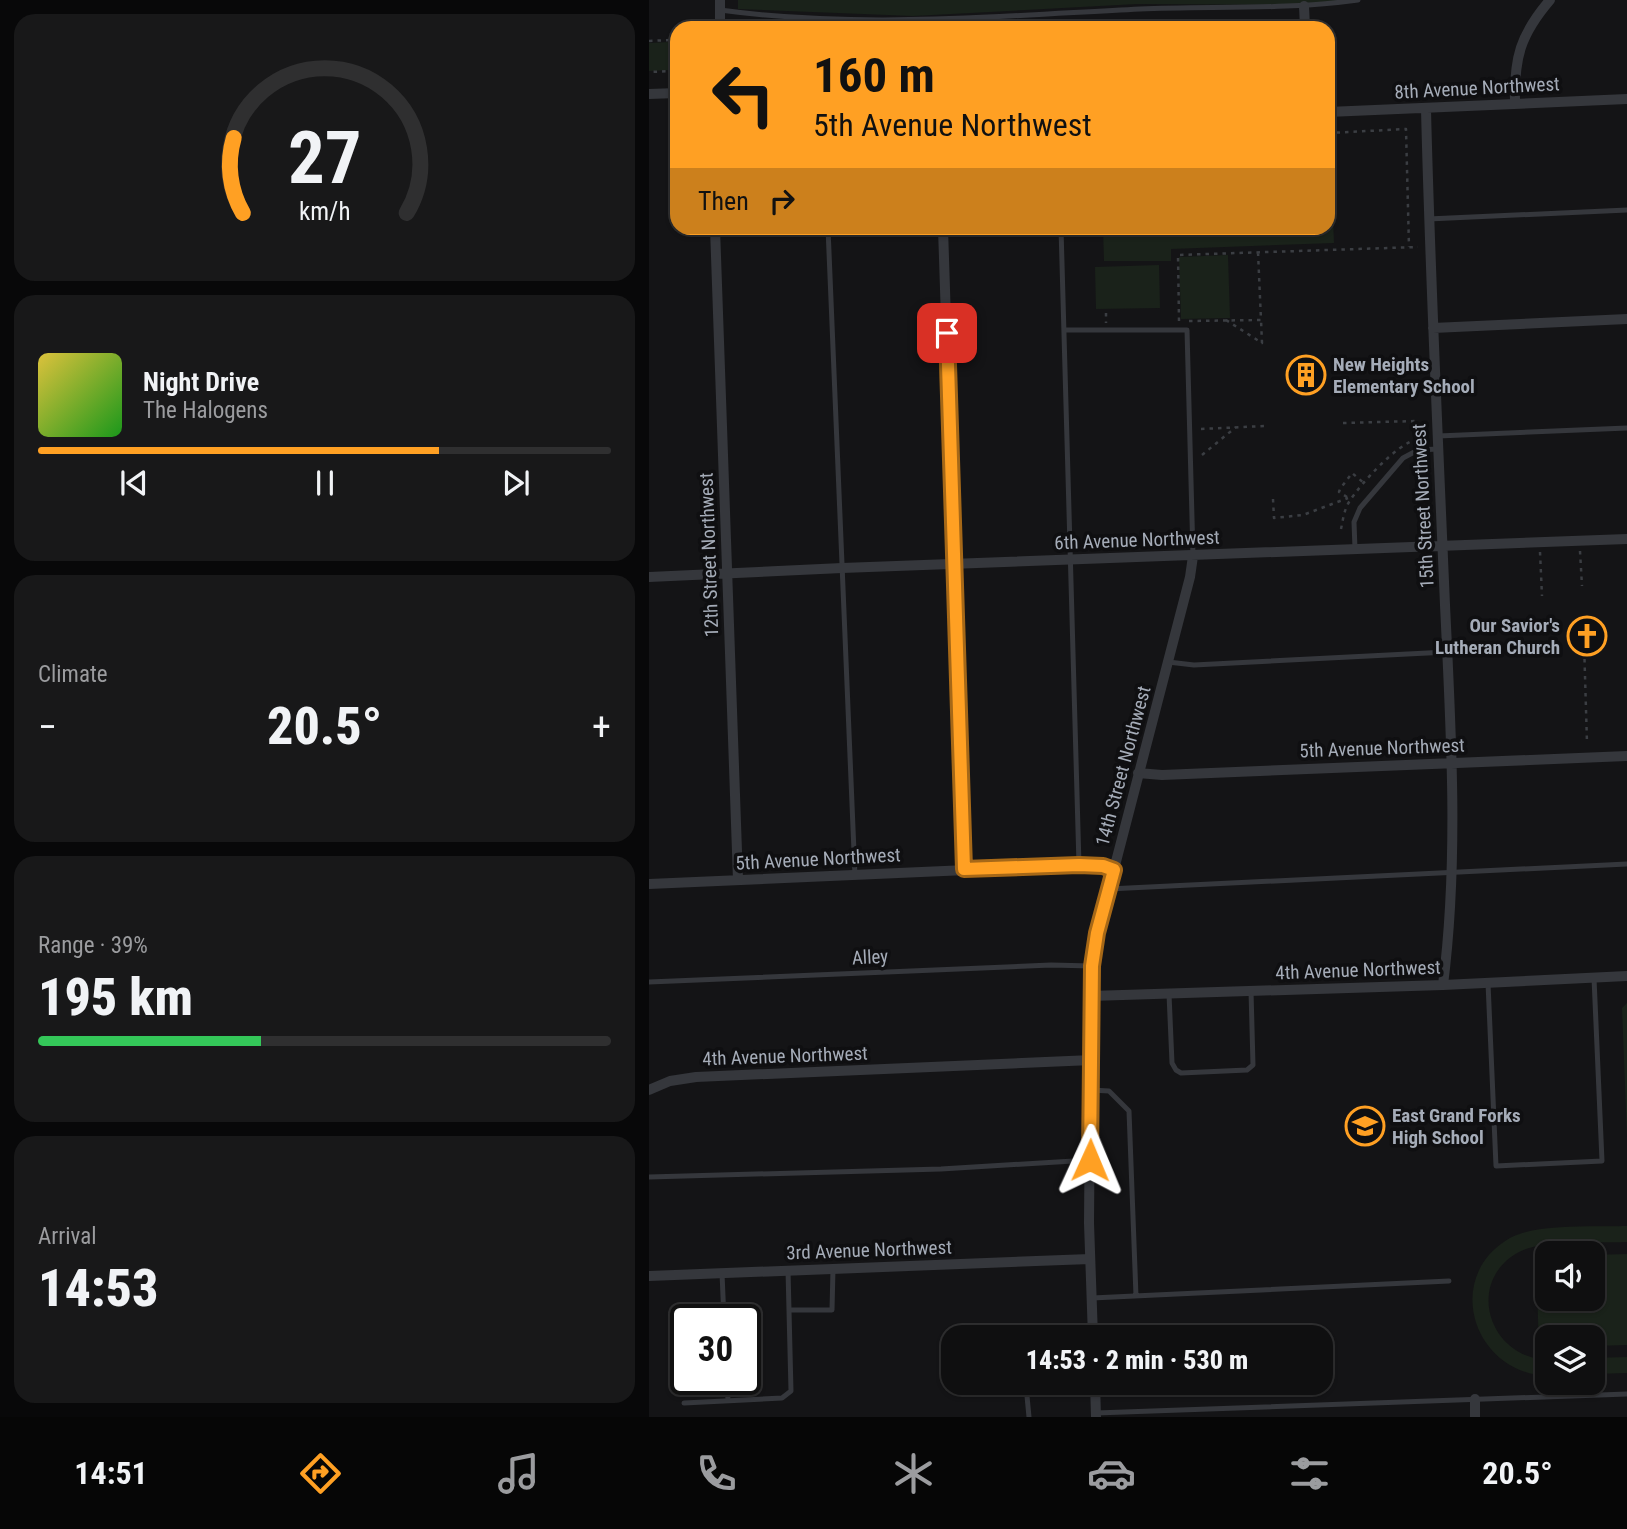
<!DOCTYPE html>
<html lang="en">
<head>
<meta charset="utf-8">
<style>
  body { margin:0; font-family:"Roboto Condensed",sans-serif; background:#181819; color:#f1f3f6; height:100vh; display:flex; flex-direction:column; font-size:26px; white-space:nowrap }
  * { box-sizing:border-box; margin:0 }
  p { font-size:23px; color:#9b9c9f }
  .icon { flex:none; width:38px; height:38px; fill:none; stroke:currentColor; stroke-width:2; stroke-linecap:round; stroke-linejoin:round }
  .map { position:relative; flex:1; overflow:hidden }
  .drawer { display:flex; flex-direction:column; gap:14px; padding:14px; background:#080809; width:649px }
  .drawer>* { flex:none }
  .hud { position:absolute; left:21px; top:21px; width:665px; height:214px; border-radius:21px; box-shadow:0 2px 5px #0004,0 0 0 2px #2f2f30; background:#ffa023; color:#111; overflow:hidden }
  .buttons { position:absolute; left:886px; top:1241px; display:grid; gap:14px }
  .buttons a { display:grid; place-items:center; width:70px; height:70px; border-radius:14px; background:#0f0f10; box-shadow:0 2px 5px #0004,0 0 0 2px #2f2f30; font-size:35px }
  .speed { position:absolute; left:21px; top:1304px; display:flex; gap:14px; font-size:35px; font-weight:700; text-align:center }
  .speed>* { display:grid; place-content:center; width:91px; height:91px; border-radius:50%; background:#0f0f10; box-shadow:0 2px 5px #0004,0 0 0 2px #2f2f30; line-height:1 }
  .speed .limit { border:4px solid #111; border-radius:10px; background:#fff; color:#111 }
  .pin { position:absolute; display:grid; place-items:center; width:60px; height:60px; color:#fff; margin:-30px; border-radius:14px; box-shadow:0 4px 10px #0006 }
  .me { position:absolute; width:77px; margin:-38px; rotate:1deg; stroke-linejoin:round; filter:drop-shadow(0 0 5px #0008) }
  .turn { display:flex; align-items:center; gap:24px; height:147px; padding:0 28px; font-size:32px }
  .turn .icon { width:91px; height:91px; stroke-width:2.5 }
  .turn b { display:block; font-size:49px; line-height:60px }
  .then { display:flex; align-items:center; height:66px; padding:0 28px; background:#0003; gap:14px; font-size:26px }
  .big { font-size:52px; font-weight:800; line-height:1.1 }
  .drawer .card { flex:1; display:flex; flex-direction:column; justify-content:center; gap:10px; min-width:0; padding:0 24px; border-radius:21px; background:#181819 }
  .drawer .dial { align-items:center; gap:0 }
  .dial svg { height:182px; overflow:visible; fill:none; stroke:#2f2f30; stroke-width:7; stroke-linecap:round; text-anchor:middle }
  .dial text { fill:#f1f3f6; stroke:none }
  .song { display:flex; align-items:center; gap:21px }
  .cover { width:84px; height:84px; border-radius:10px; background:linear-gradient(135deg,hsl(50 70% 55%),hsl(120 70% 35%)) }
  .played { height:7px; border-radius:4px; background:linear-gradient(90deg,#ffa023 70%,#2f2f30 70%) }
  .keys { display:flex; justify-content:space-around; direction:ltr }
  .heat { display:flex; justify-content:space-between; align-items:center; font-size:38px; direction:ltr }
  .charge { height:10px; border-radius:5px; background:linear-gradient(90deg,#34c759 39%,#2f2f30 0) }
  .trip { position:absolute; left:292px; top:1325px; width:392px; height:70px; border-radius:21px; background:#0f0f10; box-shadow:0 2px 5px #0004,0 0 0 2px #2f2f30; font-weight:800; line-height:70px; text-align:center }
  .menu { display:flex; height:112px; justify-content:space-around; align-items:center; background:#060606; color:#9b9c9f }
  .menu .icon { width:49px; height:49px }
  .menu .current { color:#ffa023 }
  .menu b { font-size:32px; color:#f1f3f6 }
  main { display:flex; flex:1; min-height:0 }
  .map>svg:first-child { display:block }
  .green { fill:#1a221a }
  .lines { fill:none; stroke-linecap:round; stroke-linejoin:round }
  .path { stroke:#3b3e43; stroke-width:2.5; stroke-dasharray:3.5 5; stroke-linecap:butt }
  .lane { stroke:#35373c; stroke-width:5 }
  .street { stroke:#35373c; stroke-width:10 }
  .route-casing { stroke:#a66817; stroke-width:18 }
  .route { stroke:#ffa023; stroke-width:12 }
  .labels { text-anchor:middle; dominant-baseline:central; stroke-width:7; stroke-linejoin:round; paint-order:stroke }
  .street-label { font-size:19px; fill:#a5acb8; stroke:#0f0f11 }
  .poi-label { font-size:19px; font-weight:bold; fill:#a5acb8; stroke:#0f0f11; text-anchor:start }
</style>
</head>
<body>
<main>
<section class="drawer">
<div class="card dial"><svg viewBox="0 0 100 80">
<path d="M14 69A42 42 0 1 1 86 69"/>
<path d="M14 69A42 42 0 0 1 10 36" stroke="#ffa023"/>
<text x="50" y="56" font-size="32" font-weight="700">27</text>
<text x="50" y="72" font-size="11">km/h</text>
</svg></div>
<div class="card">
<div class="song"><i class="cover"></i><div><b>Night Drive</b><p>The Halogens</p></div></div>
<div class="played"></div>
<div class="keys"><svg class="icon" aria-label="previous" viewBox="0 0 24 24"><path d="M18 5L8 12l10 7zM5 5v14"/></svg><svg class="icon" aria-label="pause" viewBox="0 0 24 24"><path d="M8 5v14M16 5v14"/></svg><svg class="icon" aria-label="next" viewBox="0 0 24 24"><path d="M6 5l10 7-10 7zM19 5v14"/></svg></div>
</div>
<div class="card"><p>Climate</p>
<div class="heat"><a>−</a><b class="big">20.5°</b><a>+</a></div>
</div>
<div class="card"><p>Range · 39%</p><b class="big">195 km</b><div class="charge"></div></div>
<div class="card"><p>Arrival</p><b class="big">14:53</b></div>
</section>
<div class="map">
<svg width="978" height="1417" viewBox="0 0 978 1417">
  <rect width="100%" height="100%" fill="#141416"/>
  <path class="green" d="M89,0H702L675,5L488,4L264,16L89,9Z
    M20,42L21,70L0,71V43Z
    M681,139L685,243L522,249V261H455L454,228H679V144Z
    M579,255L581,318L532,319L530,257Z
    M510,265L511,308L447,309L446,267Z
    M978,1003V1137L973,1008Z
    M978,1226V1242C950,1243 893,1239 870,1252C816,1281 839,1357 898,1360V1376C823,1372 794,1276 861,1238C888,1223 946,1227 978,1226Z
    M978,1254V1345L943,1346V1337H898V1348L890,1349L887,1257H898V1298H943V1255Z
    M609,1328V1337H565L564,1330Z
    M542,1331V1337H498L497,1333Z
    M978,1357V1373L943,1374V1358Z"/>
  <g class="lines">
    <path class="path" d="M0,41L22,40L23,71L0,72
      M679,133L757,129L760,247
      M457,313V323
      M577,320L613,343L612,320
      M530,321L529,255L769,247
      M540,321L612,320L609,252
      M694,423L768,421
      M552,429L616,426
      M553,455L587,427
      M698,497L690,492L691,489L703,473L716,484
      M624,499L625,518L654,515L699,498
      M692,529C694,520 695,510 700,502C712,483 747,445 768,439
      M931,551L933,586
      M891,552L893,596
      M935,642L938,743"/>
    <path class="lane" d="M71,10C211,29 351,16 491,9C564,6 637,10 709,0
      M779,219L978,210
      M179,228L206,876
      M412,228L430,865
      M416,330H538L544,556
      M789,436L978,428
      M706,549L705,522L711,508L754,458L769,450L789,449
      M519,662L545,665L798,652
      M459,889L978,864
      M0,982L402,965L443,966
      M839,983L847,1166L953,1161L945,978
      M520,994L523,1063L527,1070L532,1073L598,1070L604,1065L602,991
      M442,1090L460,1091L480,1111L487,1296
      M0,1177L292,1169L441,1160
      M73,1273L75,1320
      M443,1298L800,1281
      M140,1310H183L184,1269
      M78,1379L79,1401
      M378,1396L380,1417
      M35,1403L133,1398L142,1391L139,1270
      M447,1413L978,1394"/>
    <path class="street" d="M71,0V28
      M655,6L656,28
      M0,94L28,93
      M866,103C865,58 871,35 901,0
      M777,109C781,274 789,440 796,605C802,731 810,859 794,985
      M679,112L978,99
      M66,228L89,880
      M294,228L315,869
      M784,328L978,319
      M0,577L193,568L978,539
      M489,773L513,775L978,756
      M0,884L430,865L465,870
      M442,996L794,985L978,976
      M0,1090L21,1081L47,1077L443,1060
      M0,1276L441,1259
      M444,1337L440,1223L442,983L444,950L541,577L544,556
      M446,1382L447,1417
      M826,1399V1417"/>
  </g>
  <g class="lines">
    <defs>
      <path id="route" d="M298,333L315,869L430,865L454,866L465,870L448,933L443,966L441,1160"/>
    </defs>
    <use href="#route" class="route-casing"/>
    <use href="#route" class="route"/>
  </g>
  <defs>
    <symbol id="building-ring" viewBox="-11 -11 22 22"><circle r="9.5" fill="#0f0f11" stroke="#ffa023" stroke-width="1.5"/><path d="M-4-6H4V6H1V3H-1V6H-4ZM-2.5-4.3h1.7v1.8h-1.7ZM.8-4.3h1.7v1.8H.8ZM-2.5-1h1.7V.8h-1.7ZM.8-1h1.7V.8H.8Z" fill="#ffa023"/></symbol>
    <symbol id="church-ring" viewBox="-11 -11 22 22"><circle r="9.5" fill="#0f0f11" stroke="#ffa023" stroke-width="1.5"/><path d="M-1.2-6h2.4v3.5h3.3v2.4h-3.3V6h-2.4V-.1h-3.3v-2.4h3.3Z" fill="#ffa023"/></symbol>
    <symbol id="school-ring" viewBox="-11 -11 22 22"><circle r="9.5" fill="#0f0f11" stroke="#ffa023" stroke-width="1.5"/><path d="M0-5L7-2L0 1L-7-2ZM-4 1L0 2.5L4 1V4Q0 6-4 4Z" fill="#ffa023"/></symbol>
  </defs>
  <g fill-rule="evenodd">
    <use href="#building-ring" x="635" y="353" width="44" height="44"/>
    <use href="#church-ring" x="916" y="614" width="44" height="44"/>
    <use href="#school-ring" x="694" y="1104" width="44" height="44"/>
  </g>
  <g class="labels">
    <g class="street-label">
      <text transform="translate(828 88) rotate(-3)">8th Avenue Northwest</text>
      <text transform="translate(774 506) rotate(-93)">15th Street Northwest</text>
      <text transform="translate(488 540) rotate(-2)">6th Avenue Northwest</text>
      <text transform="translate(60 555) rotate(-92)">12th Street Northwest</text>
      <text transform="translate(733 748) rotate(-2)">5th Avenue Northwest</text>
      <text transform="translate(474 766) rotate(-75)">14th Street Northwest</text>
      <text transform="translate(169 859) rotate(-3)">5th Avenue Northwest</text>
      <text transform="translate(221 957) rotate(-3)">Alley</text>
      <text transform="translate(709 970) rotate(-2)">4th Avenue Northwest</text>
      <text transform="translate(136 1056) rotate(-2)">4th Avenue Northwest</text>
      <text transform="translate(220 1250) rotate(-2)">3rd Avenue Northwest</text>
    </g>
    <g class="poi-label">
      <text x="684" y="364">New Heights<tspan x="684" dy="22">Elementary School</tspan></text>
      <text x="911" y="625" text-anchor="end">Our Savior's<tspan x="911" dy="22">Lutheran Church</tspan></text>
      <text x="743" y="1115">East Grand Forks<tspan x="743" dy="22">High School</tspan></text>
    </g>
  </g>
</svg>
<div class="buttons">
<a><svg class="icon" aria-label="sound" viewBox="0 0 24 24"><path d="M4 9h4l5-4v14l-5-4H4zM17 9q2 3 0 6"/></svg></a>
<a><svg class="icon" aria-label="layers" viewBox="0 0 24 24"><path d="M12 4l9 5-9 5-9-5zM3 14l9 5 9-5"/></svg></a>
</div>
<div class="speed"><div class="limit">30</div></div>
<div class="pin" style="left:298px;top:333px;background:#d93025"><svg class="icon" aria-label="arrive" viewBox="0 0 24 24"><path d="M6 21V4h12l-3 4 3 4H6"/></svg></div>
<svg class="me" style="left:441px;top:1160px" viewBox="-20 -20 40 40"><path d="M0-17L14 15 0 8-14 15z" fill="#ffa023" stroke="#fff" stroke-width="4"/></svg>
<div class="trip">14:53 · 2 min · 530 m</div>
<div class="hud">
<div class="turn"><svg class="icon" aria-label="left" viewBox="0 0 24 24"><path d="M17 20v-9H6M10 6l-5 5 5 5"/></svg><div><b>160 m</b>5th Avenue Northwest</div></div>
<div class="then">Then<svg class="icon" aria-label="right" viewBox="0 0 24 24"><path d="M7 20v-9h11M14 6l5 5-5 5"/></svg></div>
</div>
</div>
</main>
<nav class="menu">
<b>14:51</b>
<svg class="icon current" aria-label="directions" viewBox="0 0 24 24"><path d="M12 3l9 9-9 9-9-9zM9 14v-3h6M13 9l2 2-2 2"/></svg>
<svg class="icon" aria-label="music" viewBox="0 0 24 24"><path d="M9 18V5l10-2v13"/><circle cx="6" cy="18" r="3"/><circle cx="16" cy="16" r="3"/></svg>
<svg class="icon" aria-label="phone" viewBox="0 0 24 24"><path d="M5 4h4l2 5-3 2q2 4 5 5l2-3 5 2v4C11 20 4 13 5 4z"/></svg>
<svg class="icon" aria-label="climate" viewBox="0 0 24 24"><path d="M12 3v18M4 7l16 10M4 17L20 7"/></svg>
<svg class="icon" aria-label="car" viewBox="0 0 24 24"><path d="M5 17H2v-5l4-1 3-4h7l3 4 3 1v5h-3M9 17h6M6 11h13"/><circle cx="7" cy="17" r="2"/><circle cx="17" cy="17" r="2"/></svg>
<svg class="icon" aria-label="filters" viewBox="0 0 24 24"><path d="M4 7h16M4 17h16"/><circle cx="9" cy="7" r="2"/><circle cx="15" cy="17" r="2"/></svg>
<b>20.5°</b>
</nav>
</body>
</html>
